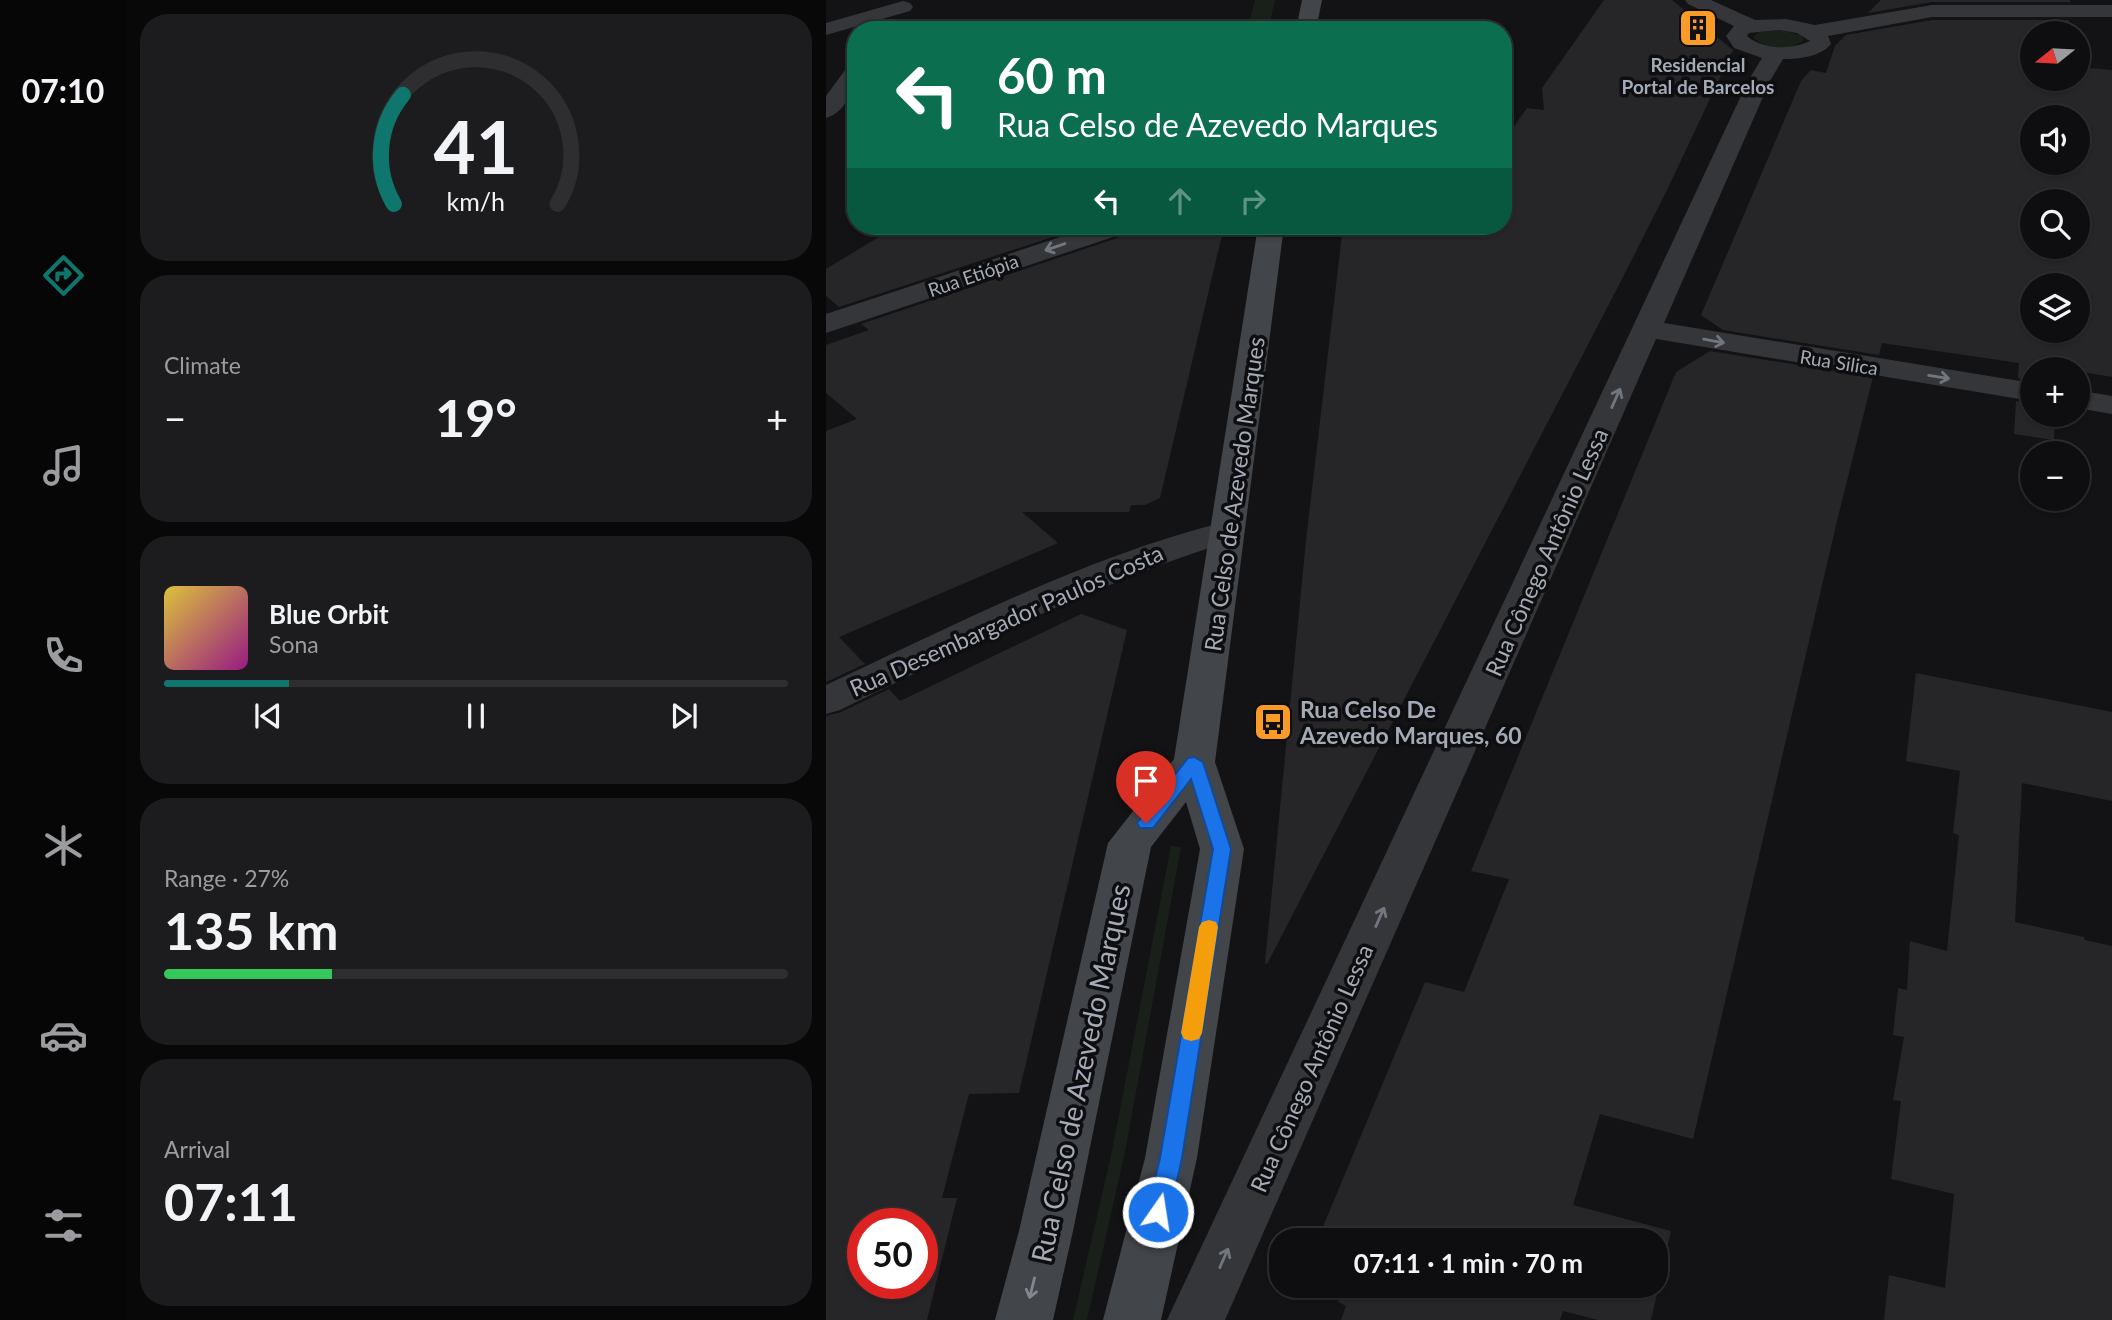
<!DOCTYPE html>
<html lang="en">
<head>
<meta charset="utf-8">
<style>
  body { margin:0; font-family:Lato,sans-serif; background:#1c1c1e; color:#f1f3f6; height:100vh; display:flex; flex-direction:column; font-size:26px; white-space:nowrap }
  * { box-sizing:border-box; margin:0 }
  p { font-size:23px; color:#9b9c9f }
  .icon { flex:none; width:38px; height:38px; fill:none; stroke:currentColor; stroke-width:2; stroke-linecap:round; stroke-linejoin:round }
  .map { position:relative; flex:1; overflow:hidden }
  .sheet { display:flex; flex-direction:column; gap:14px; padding:14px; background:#080809; width:700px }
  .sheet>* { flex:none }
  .banner { position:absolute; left:21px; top:21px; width:665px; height:214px; border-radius:28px; box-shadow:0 2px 5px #0004,0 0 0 2px #2e2e30; background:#0b6e4f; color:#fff; overflow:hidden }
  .needle { width:46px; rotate:252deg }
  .fabs { position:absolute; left:1194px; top:21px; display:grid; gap:14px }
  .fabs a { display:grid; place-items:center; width:70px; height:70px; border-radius:50%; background:#0e0e10; box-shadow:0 2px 5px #0004,0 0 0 2px #2e2e30; font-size:35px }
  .speed { position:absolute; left:21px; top:1208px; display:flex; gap:14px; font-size:35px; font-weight:700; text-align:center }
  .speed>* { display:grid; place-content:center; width:91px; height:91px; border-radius:50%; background:#0e0e10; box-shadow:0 2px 5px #0004,0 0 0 2px #2e2e30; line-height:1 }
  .speed .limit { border:10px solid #d22; background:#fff; color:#111 }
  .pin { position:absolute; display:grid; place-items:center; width:60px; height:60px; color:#fff; margin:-72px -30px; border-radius:50% 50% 50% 0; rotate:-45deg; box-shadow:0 0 7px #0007 }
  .pin .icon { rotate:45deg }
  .me { position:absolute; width:77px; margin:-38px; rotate:13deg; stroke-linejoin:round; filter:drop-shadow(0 0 5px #0008) }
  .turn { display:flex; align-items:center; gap:24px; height:147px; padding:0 35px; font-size:32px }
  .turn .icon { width:91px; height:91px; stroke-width:2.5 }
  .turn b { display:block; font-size:49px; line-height:60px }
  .lanes { display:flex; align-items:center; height:66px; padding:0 35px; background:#0003; justify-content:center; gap:35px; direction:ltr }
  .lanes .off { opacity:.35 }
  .big { font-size:52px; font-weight:700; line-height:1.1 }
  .sheet .tile { flex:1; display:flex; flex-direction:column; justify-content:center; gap:10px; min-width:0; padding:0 24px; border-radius:28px; background:#1c1c1e }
  .sheet .dial { align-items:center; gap:0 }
  .dial svg { height:182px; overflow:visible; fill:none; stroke:#2e2e30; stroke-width:7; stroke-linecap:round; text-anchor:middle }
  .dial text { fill:#f1f3f6; stroke:none }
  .song { display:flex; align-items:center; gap:21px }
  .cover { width:84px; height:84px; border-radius:10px; background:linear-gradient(135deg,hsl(50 70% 55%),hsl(310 70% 35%)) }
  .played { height:7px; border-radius:4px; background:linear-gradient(90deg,#0f766e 20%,#2e2e30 20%) }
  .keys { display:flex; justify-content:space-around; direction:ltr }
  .heat { display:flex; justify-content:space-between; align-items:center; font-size:38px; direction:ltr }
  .charge { height:10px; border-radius:5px; background:linear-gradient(90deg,#34c759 27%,#2e2e30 0) }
  .trip { position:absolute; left:443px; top:1228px; width:399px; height:70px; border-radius:28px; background:#0e0e10; box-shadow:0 2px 5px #0004,0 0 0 2px #2e2e30; font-weight:700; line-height:70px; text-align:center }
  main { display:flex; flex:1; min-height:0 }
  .tabs { display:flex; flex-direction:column; width:126px; justify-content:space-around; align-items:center; background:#060606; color:#9b9c9f }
  .tabs .icon { width:49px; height:49px }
  .tabs .active { color:#0f766e }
  .tabs b { font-size:32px; color:#f1f3f6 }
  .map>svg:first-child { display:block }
  .green { fill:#192019 }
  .building { fill:#262629; fill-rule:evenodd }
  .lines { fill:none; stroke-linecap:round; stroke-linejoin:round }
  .minor { fill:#34363a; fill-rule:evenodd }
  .secondary { fill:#42454a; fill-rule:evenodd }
  .oneway { stroke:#72767e }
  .oneway2 { stroke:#828790 }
  .route { fill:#1a73e8; stroke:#114b97; stroke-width:2 }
  .slow { fill:#f59e0b }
  .labels { text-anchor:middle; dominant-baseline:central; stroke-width:7; stroke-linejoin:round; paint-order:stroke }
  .far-poi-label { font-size:19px; font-weight:bold; fill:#a4abb6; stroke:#0e0e10 }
  .far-street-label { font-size:19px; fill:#a4abb6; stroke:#0e0e10 }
  .street-label { font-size:23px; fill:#a4abb6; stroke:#0e0e10 }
  .poi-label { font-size:23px; font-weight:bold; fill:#a4abb6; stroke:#0e0e10; text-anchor:start }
  .near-street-label { font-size:28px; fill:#a4abb6; stroke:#0e0e10 }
</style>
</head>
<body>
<main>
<nav class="tabs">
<b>07:10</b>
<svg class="icon active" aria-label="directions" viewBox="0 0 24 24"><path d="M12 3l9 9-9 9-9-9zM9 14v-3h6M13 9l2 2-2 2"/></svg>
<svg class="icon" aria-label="music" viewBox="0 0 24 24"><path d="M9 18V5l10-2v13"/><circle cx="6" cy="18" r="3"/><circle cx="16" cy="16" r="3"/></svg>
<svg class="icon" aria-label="phone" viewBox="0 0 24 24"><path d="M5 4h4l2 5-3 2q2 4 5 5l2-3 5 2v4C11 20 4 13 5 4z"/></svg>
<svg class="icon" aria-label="climate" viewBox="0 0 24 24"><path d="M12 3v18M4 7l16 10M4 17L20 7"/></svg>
<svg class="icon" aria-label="car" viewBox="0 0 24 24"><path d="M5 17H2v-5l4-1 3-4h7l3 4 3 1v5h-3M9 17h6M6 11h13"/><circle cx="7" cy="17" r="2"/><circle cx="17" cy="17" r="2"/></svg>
<svg class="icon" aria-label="filters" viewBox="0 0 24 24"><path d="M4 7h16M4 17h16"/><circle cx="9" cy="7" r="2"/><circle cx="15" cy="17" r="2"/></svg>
</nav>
<section class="sheet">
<div class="tile dial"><svg viewBox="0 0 100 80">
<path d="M14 69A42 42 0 1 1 86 69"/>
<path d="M14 69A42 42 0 0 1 18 21" stroke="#0f766e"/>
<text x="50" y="56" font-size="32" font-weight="700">41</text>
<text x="50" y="72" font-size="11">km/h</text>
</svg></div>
<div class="tile"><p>Climate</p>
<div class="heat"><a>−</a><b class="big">19°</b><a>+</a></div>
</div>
<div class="tile">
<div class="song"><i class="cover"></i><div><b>Blue Orbit</b><p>Sona</p></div></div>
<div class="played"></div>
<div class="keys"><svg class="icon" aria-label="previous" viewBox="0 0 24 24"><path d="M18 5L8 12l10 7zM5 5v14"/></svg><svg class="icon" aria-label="pause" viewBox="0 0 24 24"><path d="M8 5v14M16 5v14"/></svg><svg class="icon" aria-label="next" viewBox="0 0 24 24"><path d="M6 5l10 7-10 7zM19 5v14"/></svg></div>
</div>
<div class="tile"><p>Range · 27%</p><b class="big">135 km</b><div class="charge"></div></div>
<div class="tile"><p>Arrival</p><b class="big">07:11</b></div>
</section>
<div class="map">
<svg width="1286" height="1320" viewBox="0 0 1286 1320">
  <rect width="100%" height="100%" fill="#131315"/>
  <path class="green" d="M429,0H449L442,30H421Z
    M954,30L975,35L978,40C966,51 938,50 927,37L933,32Z
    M345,846L355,847L299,1152L261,1320H247L286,1151Z"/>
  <path class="building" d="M778,0H846L907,50L841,190L796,279L441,964L439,963L480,540L517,226H677V142L701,108L718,110L716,88Z
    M1055,0H1244V2H1106L1042,13Z
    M1106,20H1243L1241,33H1206V79H1251V67L1286,70V377L1251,371V369H1206V380L1192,378L1193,363L1056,343L1053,355L897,330L875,315L975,81L985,70L1000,73L1009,46L1020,35ZM1206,117H1251V163H1206ZM1206,201H1251V247H1206ZM1206,285H1251V331H1206Z
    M71,226H260L13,307L0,296V269Z
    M309,226H398L334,498L319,505H305L303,512H196L232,543L13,637L39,664L0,682V431L31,419L0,393V345L43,330L35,324L303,234Z
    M884,351L1047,377L1011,521L867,1139L774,1114L747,1205L845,1231L825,1320H772L737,1311L734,1320H515L520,1306L512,1302L519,1286H830V1241H536L496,1229L599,982L638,992L683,879L645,871L850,372Z
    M1190,401L1206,404V415H1229L1228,440L1188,434Z
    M255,614L301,630L193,1093L143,1094L116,1198H131L101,1320H0V716L15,712L63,689L74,701ZM37,1223H96V1283H37Z
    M1090,673L1286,712V801L1196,783L1189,922L1258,937L1259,940L1286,946V1320H1058L1063,1275L1119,1288L1128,1194L1065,1179L1075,1101L1067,1100L1078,1037L1067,1035L1072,988L1081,990L1084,941L1121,951L1133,835L1127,833L1134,771L1080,761Z"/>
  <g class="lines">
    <path class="minor" d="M859,0H885L929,20L960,19L989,25L1106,5H1286V17H1106L1002,36L1005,44C994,57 973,59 957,59L944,81L838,323L1206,383V401L830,339L399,1320H341L922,81L936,58L908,48L900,36L908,26L862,4ZM953,30L971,33L984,41C965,50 937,50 921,36L923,33Z
      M77,1L84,3L87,7L84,11L0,35V23Z
      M30,65C30,84 22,112 0,118V96L22,66Z
      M268,226H306L302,232L0,333V314Z
      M1251,390L1286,396V414L1251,408Z
      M402,521L414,524L419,531L414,538C274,581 145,646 14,710L0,714V685C131,624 261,556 402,521Z"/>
    <path class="secondary" d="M476,0H496L490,30H470Z
      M432,226H458L389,762L418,849L371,1158L335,1320H277L319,1158L374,849L360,802L325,847L247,1231L227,1320H169L193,1231L282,843L348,759Z"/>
  </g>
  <defs><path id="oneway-shaft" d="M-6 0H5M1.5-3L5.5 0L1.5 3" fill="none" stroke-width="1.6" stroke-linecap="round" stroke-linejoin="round" transform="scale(1.75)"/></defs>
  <g class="oneway">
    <use href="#oneway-shaft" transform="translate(229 247) rotate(161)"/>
    <use href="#oneway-shaft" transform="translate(888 341) rotate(10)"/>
    <use href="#oneway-shaft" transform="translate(1113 377) rotate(9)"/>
    <use href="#oneway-shaft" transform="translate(790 398) rotate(-66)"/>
    <use href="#oneway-shaft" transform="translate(554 917) rotate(-66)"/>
    <use href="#oneway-shaft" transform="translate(398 1258) rotate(-66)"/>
  </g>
  <use class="oneway2" href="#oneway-shaft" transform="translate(206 1288) rotate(104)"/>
  <path class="route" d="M368,757L377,762L405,849L356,1158L344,1212L340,1219L332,1222L325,1219L321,1212L334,1158L387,849L365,779L327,828H314L311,823L362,758Z"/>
  <path class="slow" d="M383,920L390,922L392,927L376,1033L373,1039L365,1041L358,1039L355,1033L373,927L376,922Z"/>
  <defs>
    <symbol id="building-square" viewBox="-11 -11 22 22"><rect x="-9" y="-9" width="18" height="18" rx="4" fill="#f99c27" stroke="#0e0e10"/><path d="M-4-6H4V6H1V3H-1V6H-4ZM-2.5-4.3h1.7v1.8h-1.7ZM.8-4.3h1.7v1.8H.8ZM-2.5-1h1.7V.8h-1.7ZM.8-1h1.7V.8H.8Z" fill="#111"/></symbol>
    <symbol id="bus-square" viewBox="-11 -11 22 22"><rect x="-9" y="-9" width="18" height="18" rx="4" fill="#f99c27" stroke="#0e0e10"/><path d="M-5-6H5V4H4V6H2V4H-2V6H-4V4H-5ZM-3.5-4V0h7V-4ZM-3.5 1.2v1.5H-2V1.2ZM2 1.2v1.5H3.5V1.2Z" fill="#111"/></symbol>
  </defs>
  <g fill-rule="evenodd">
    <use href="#building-square" x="850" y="6" width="44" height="44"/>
    <use href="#bus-square" x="425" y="700" width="44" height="44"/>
  </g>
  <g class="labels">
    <g class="far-poi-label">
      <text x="872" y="64">Residencial<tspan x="872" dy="22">Portal de Barcelos</tspan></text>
    </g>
    <g class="far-street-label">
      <text transform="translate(147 275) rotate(-19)">Rua Etiópia</text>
      <text transform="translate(1013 362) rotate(9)">Rua Silica</text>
    </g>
    <g class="street-label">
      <text transform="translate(408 494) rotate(-82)">Rua Celso de Azevedo Marques</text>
      <text transform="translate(720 552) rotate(-66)">Rua Cônego Antônio Lessa</text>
      <text transform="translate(180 620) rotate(-24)">Rua Desembargador Paulos Costa</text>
      <text transform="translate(485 1068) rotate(-66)">Rua Cônego Antônio Lessa</text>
    </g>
    <g class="poi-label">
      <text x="474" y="709">Rua Celso De<tspan x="474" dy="26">Azevedo Marques, 60</tspan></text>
    </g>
    <g class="near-street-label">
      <text transform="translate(254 1073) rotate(-78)">Rua Celso de Azevedo Marques</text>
    </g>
  </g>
</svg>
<div class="fabs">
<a><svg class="needle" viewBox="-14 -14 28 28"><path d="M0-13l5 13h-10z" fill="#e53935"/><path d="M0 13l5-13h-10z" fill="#9b9c9f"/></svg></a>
<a><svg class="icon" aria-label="sound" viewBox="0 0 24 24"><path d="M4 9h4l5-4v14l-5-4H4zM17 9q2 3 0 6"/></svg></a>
<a><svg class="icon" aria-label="search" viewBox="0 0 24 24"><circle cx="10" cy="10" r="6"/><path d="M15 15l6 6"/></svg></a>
<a><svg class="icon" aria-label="layers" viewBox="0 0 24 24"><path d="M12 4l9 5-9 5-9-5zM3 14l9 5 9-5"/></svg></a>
<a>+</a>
<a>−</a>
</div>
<div class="speed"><div class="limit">50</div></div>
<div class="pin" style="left:320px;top:823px;background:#d93025"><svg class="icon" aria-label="arrive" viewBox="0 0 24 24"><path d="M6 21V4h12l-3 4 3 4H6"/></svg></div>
<svg class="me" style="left:332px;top:1212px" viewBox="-20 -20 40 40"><circle r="17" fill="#1a73e8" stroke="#fff" stroke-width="3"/><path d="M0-11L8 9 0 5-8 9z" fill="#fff"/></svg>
<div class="trip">07:11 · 1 min · 70 m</div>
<div class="banner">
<div class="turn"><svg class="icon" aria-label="left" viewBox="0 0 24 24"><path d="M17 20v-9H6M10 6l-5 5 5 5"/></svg><div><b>60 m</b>Rua Celso de Azevedo Marques</div></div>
<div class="lanes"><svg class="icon" aria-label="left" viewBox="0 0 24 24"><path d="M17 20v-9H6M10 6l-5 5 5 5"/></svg><svg class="icon off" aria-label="ahead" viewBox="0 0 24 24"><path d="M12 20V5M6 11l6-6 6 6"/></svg><svg class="icon off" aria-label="right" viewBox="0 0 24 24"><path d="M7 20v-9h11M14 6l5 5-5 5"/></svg></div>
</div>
</div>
</main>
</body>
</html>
